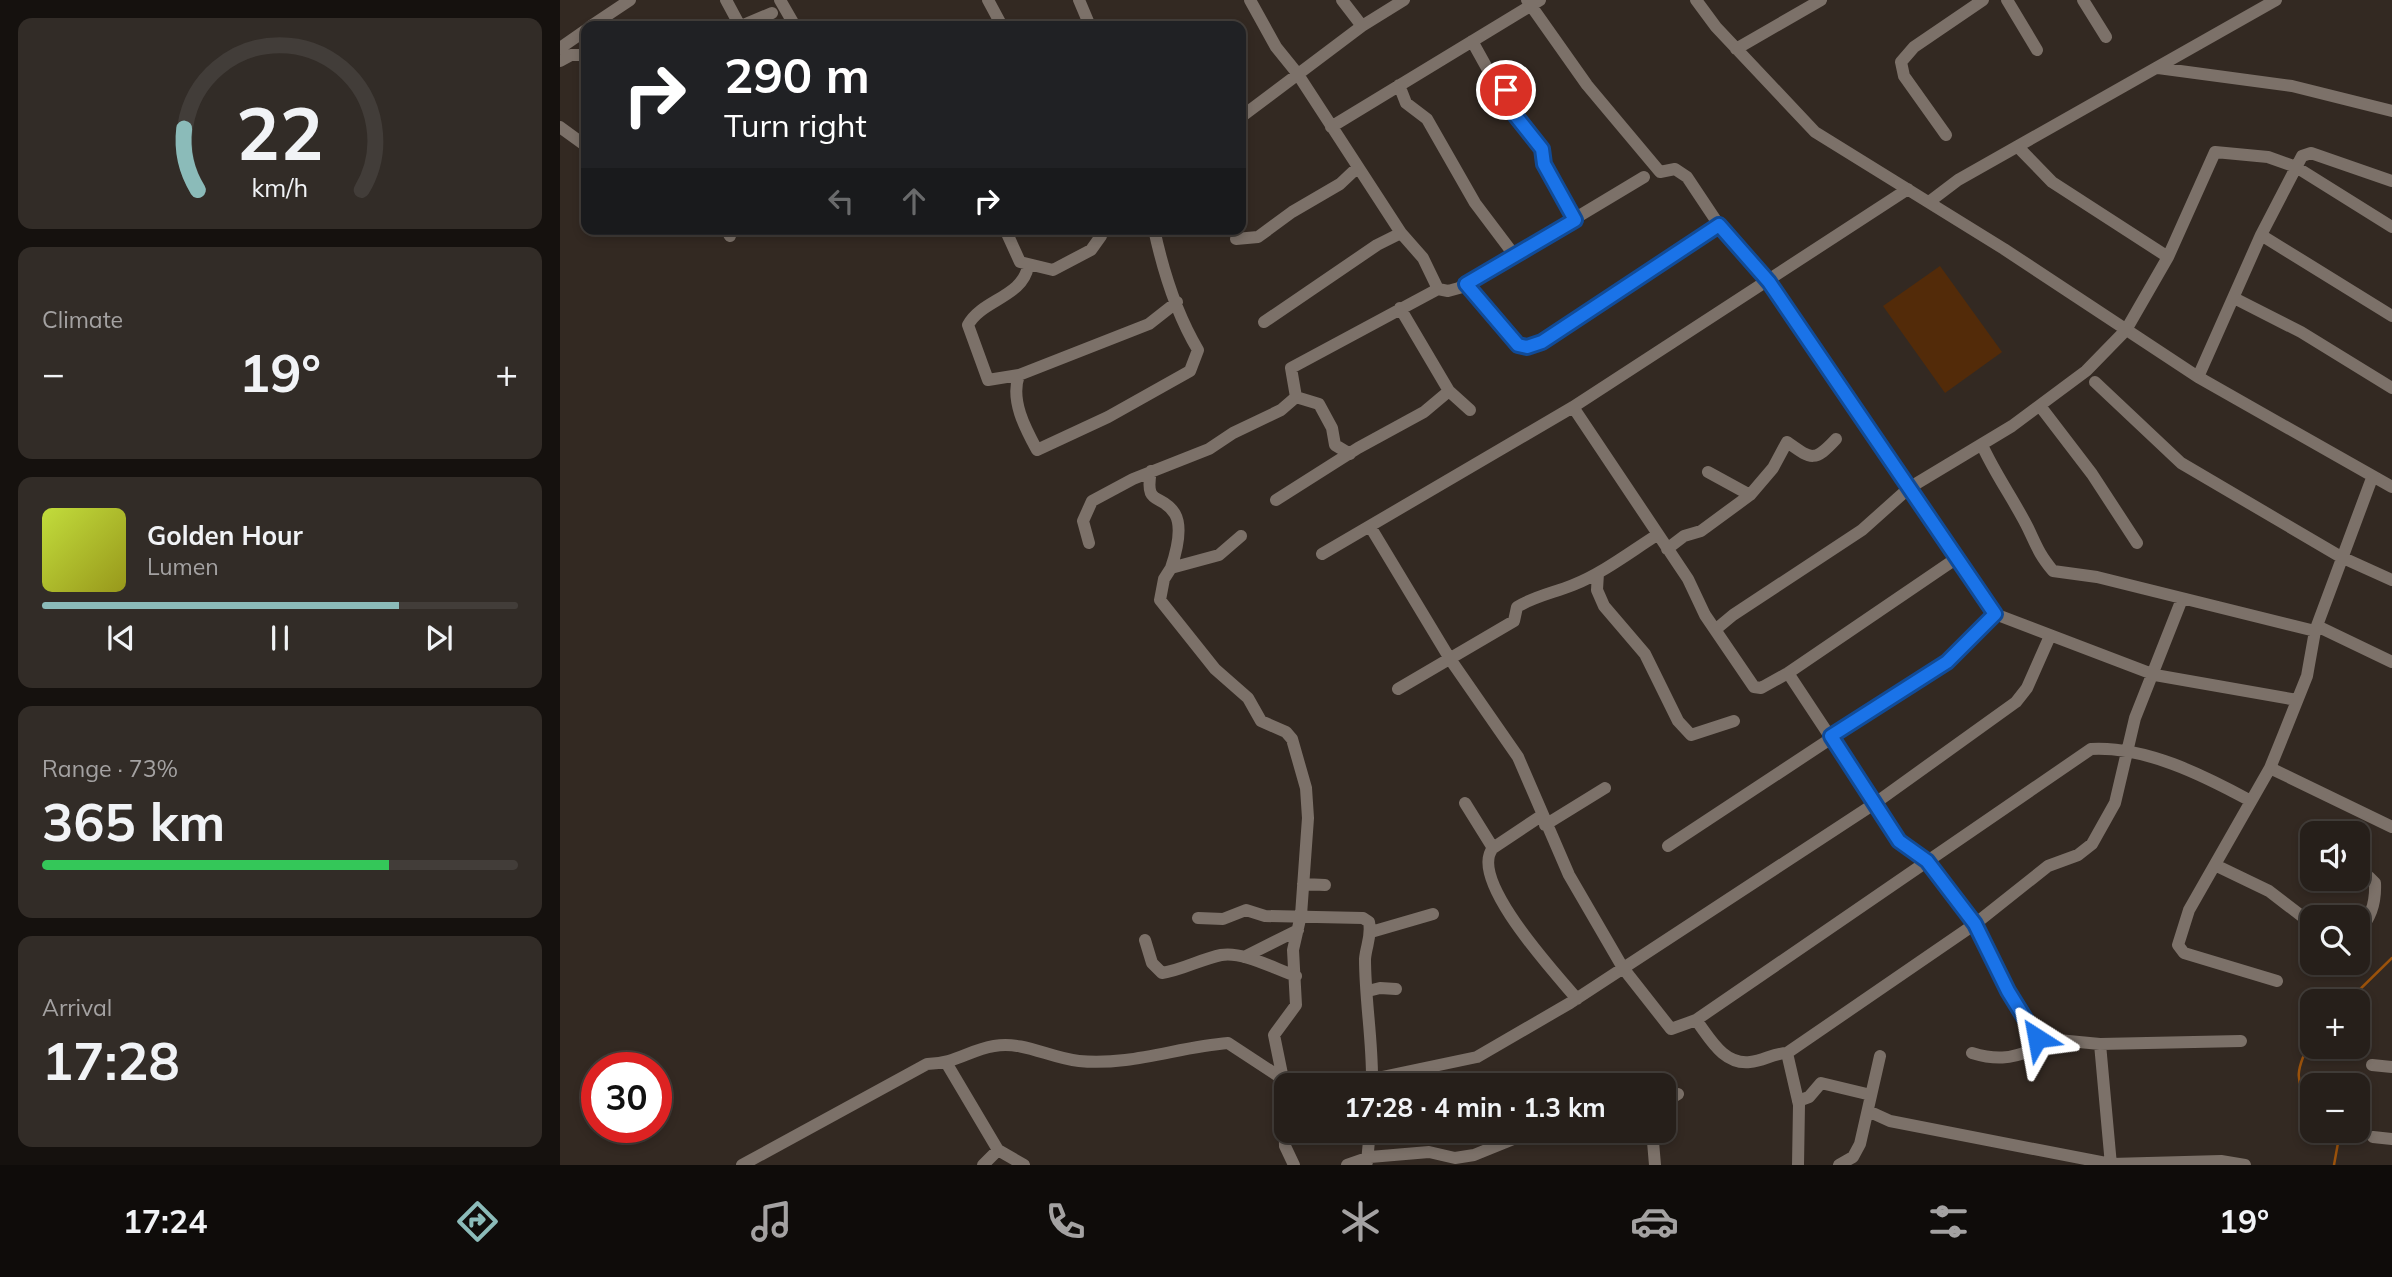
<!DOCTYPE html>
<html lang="en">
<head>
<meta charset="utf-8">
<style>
  body { margin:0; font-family:Mulish,sans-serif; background:#322c27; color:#f1f3f6; height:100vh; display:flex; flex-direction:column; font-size:26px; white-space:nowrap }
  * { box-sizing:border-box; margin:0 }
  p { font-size:23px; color:#a4a2a2 }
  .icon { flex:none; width:38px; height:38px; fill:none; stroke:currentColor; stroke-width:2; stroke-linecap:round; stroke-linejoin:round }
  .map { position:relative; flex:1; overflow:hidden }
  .details { display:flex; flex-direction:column; gap:18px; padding:18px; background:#15110e; width:560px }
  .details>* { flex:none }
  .guide { position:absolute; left:21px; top:21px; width:665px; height:214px; border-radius:14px; box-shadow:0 4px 10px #0003,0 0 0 2px #423d39; background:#202124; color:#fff; overflow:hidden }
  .controls { position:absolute; left:1740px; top:821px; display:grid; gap:14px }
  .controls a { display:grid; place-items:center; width:70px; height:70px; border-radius:14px; background:#261f1a; box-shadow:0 4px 10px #0003,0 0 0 2px #423d39; font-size:35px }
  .speed { position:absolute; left:21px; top:1052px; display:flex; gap:14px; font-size:35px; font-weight:700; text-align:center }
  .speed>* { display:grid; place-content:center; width:91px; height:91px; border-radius:50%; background:#261f1a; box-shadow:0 4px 10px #0003,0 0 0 2px #423d39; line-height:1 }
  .speed .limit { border:10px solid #d22; background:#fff; color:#111 }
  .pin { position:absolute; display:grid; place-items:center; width:60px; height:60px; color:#fff; margin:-30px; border:4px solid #fff; border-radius:50%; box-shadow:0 2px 7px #0007 }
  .me { position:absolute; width:77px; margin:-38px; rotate:326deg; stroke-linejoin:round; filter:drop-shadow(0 0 5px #0008) }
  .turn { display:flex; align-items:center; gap:24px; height:147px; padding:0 28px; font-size:32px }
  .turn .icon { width:91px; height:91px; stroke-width:2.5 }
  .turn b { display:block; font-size:49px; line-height:60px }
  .lanes { display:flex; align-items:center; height:66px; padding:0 28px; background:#0003; justify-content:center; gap:35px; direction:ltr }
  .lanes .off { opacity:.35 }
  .big { font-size:52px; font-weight:700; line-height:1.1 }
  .details .tile { flex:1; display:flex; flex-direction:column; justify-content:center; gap:10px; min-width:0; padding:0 24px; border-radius:14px; background:#322c27 }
  .details .dial { align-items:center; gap:0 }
  .dial svg { height:182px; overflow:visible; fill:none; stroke:#423d39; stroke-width:7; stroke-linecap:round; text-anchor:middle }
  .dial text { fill:#f1f3f6; stroke:none }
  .song { display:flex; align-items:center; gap:21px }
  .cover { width:84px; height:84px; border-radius:10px; background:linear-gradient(135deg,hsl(70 70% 55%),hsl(60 70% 35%)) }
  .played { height:7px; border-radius:4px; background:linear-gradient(90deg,#8bbbb9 75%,#423d39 75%) }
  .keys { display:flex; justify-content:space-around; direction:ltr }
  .heat { display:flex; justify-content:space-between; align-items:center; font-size:38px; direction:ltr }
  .charge { height:10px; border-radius:5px; background:linear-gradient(90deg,#34c759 73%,#423d39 0) }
  .trip { position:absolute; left:714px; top:1073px; width:402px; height:70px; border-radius:14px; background:#261f1a; box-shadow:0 4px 10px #0003,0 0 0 2px #423d39; font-weight:700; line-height:70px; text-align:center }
  .dock { display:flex; height:112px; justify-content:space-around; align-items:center; background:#0f0c0a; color:#a4a2a2 }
  .dock .icon { width:49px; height:49px }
  .dock .selected { color:#8bbbb9 }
  .dock b { font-size:32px; color:#f1f3f6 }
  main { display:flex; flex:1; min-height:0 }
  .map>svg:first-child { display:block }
  .pitch { fill:#532b09 }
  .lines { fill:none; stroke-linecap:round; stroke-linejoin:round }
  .stream { stroke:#9b520b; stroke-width:2.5 }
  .minor { stroke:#7c7169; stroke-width:12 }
  .route-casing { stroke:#114b97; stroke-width:18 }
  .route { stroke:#1a73e8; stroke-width:12 }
</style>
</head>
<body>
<main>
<section class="details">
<div class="tile dial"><svg viewBox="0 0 100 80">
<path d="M14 69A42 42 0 1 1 86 69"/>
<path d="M14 69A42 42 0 0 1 8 42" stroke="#8bbbb9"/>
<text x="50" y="56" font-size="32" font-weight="700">22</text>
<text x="50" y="72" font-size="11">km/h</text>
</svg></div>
<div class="tile"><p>Climate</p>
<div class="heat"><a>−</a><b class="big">19°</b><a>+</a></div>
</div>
<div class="tile">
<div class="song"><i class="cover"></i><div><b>Golden Hour</b><p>Lumen</p></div></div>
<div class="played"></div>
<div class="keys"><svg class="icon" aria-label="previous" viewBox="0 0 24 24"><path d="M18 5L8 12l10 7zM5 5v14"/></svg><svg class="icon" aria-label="pause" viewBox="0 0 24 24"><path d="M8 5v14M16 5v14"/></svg><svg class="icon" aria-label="next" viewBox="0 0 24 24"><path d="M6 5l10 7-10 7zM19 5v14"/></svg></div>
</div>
<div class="tile"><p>Range · 73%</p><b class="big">365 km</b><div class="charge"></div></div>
<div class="tile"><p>Arrival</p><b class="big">17:28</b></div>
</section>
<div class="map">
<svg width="1832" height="1165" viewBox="0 0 1832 1165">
  <rect width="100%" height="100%" fill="#332922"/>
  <path class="pitch" d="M1380,266L1442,352L1385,393L1323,306Z"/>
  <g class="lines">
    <path class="stream" d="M1788,1001L1832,958
      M1752,1038C1738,1067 1731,1079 1752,1107
      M1769,1130L1778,1143L1774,1165"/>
    <path class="minor" d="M166,0L180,26
      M220,0L235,26
      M428,0L442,26
      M519,0L530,26
      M690,0L716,47L737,73L841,233L863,258L878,289
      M782,0L802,26
      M967,0L1027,85L1100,172L1115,169L1127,177L1159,225L1209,282L1435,614L1595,675L1737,700
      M1136,0L1156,27L1255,132L1444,249L1638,377L1832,487
      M1447,0L1477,50
      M1523,0L1546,37
      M31,26L70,0
      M181,26L212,13
      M912,41L927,68L946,90L955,115L982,149L984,164L1015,220
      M0,48L26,30
      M1176,49L1261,0
      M0,61L11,55H26
      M1598,68L1732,86L1832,111
      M839,85L846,103L867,119L915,203L955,256
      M681,117L802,26L844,0
      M0,127L26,146
      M771,127L980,0
      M1386,135L1344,76L1341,62L1354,47L1423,0
      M1458,147L1492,182L1608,257
      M1369,202L1398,180L1716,0
      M166,229L170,236
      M445,229L460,262L493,270L531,250L541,236L539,229
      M1701,235L1832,316
      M676,239L698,237L732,212L780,184L798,167
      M468,266C463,297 421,300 408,325L428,380L459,375L589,324L617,302
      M906,284L959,345L967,347L982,342L1159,225
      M1674,298L1741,332L1832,388
      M840,308L889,391L910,410
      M704,322L817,245L841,233
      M459,375C450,400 465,428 477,450L548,417L630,371L638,350C616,313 603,271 594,229
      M1638,377L1701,235L1742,156L1751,153L1832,181
      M1535,382L1621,463L1781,557L1832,580
      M1480,406L1532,474L1577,543
      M1013,407L1128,579L1145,615L1194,687L1201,688L1228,673L1397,558
      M1422,445C1435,474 1454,500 1468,528C1477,547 1479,554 1493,571L1537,577L1755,631
      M790,454L775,445L772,428L759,404L736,397L731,368L878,289L888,291L899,288L1084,177
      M591,471C584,508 602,492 615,514C623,528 616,553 611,568
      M1148,472L1190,495
      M716,500L798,448L864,412L889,391
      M811,528L890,659L958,757L1009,875L1063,968L1111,1029L1136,1020L1531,749C1585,746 1643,775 1689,800
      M681,536L659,555L611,568L604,579L600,600L655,669L688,698L701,721L726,732L732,739L746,788L748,818L741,915L733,950L736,1005L714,1035L723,1079L725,1146L734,1165
      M529,543L523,521L532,501L573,479L649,449L673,433L721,410L736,397
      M1107,549L1124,536L1141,531L1190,495L1213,468L1227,442C1251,459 1254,463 1276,439
      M762,554L1013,407L1348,189
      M1038,573L1037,590L1044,606L1085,654L1118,721L1131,735L1174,721
      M1757,626L1832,662
      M1155,630L1173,615L1302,530L1349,488L1452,426L1526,371L1566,330L1608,257L1655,152L1708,157L1736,167L1832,227
      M1228,673L1339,841L1367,861L1415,924L1448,991L1477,1038
      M838,689L954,621L957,607C975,596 993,593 1013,585C1043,573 1070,552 1097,535
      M1710,768L1832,827
      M905,803L933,848
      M981,816L933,848C907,879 997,975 1017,999
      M985,825L1045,788
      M1108,846L1387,662L1435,614
      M1655,865L1709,891L1752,924
      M743,884L765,885
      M638,918L663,919L686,910L705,916L803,918L809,922C812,936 806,946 805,959C805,1001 813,1043 812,1085
      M811,932L873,914
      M1797,935C1810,918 1816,905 1815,883L1809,877
      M585,940L592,963L602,973C623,970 641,959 661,955C683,951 715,969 736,976
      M684,957L738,930
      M1717,981L1624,953L1618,945L1629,910L1710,768L1723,736L1747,676L1755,631L1812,478
      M808,991L820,988L836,989
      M1136,1020C1150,1038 1163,1065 1190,1062C1203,1061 1214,1053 1227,1053L1415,924L1488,866L1518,855L1532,844L1555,803L1575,718L1622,599
      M1477,1038L1540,1044L1681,1041
      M1540,1044L1551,1165
      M1227,1053L1239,1105L1238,1165
      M1412,1053C1435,1060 1450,1059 1472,1050L1477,1038
      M387,1064L438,1150
      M1812,1065L1832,1067
      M784,1085L917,1057L1010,1003L1314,804L1456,702L1467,688L1490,636
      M1238,1101L1249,1097L1261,1083L1311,1095
      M1104,1102L1118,1094
      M1308,1111L1330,1121L1551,1164L1661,1161L1685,1165
      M1092,1130L1095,1165
      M1813,1137L1832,1139
      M807,1162L810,1130
      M182,1165L367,1064C395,1064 409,1050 434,1046C465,1041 489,1058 519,1061C570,1066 618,1047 668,1043L723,1079
      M423,1165L438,1150L464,1165
      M787,1165L810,1157L869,1152L895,1158L914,1155L956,1138
      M1279,1165L1293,1157L1300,1144L1320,1056"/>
  </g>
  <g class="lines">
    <defs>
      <path id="route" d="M946,90L955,115L982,149L984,164L1015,220L906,284L958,345L967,347L982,342L1159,225L1209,282L1435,614L1387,662L1271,736L1339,841L1367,861L1415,924L1448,991L1477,1038"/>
    </defs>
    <use href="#route" class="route-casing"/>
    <use href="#route" class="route"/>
  </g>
</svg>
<div class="controls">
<a><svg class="icon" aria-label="sound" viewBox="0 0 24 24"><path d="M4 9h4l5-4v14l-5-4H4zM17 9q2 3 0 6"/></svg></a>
<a><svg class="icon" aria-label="search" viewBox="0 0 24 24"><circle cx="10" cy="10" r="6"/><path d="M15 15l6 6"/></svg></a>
<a>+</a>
<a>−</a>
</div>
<div class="speed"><div class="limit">30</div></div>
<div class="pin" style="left:946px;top:90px;background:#d93025"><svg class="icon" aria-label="arrive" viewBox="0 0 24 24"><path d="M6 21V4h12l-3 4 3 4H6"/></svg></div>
<svg class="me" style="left:1477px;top:1038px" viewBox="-20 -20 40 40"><path d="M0-17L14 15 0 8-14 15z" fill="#1a73e8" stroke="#fff" stroke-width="4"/></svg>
<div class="trip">17:28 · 4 min · 1.3 km</div>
<div class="guide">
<div class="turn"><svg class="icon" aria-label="right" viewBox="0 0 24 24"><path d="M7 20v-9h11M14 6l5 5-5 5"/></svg><div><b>290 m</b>Turn right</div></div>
<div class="lanes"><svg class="icon off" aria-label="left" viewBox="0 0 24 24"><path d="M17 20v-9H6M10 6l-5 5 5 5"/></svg><svg class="icon off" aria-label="ahead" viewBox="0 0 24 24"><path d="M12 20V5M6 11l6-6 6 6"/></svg><svg class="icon" aria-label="right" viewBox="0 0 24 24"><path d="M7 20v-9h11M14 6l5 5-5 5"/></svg></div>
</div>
</div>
</main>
<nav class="dock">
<b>17:24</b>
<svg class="icon selected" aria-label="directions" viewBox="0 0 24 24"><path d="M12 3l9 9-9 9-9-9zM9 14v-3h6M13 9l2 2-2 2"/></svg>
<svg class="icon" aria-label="music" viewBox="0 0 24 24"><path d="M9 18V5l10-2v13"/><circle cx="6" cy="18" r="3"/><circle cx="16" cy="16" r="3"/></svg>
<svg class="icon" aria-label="phone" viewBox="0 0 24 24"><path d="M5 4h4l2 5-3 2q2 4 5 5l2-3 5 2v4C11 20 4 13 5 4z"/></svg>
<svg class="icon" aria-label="climate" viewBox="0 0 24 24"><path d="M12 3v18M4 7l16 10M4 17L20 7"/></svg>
<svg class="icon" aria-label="car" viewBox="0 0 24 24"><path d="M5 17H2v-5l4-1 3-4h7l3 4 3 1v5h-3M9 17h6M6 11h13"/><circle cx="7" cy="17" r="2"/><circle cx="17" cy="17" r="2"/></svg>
<svg class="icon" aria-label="filters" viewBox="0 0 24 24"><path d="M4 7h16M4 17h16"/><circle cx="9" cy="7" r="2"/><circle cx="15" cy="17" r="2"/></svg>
<b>19°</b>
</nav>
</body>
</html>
